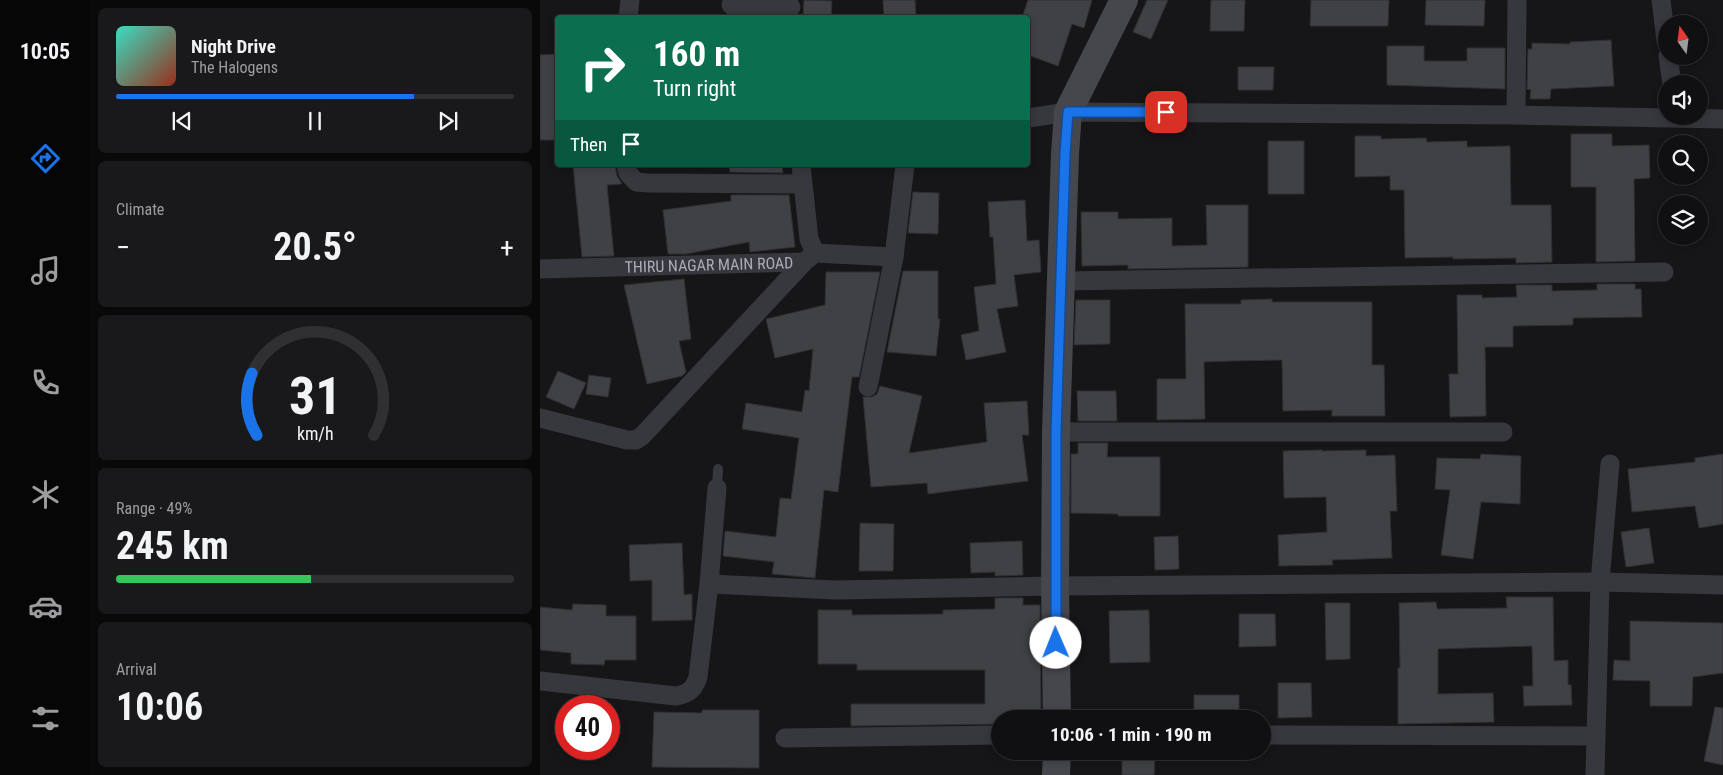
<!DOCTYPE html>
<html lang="en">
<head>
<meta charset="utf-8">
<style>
  body { margin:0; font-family:"Roboto Condensed",sans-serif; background:#19191b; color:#f1f3f6; height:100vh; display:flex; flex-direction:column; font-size:19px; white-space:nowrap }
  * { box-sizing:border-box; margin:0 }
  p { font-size:16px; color:#9c9d9f }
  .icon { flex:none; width:28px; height:28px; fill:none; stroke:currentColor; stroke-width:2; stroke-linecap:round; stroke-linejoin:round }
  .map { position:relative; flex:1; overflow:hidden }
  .details { display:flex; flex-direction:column; gap:8px; padding:8px; background:#09090a; width:450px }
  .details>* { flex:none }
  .top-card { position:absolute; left:15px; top:15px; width:475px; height:152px; border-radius:5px; box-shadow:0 2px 8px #0003,0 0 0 1px #303032; background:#0b6e4f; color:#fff; overflow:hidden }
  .needle { width:32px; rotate:346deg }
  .tools { position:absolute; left:1118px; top:15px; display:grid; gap:10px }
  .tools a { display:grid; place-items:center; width:50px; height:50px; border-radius:50%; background:#101012; box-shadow:0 2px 8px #0003,0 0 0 1px #303032; font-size:25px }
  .speed { position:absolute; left:15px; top:695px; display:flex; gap:10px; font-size:25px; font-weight:700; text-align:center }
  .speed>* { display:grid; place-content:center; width:65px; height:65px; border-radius:50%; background:#101012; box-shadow:0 2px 8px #0003,0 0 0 1px #303032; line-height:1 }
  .speed .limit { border:8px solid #d22; background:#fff; color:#111 }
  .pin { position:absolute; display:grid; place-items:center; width:42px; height:42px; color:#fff; margin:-21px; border-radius:10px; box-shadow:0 2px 8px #0006 }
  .me { position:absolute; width:55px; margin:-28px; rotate:359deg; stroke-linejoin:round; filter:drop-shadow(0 0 4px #0008) }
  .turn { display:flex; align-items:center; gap:18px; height:105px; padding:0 15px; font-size:22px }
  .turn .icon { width:65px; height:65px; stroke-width:2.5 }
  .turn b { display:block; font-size:35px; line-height:42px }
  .then { display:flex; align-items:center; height:48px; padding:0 15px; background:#0003; gap:10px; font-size:19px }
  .big { font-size:38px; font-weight:700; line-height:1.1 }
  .details .widget { flex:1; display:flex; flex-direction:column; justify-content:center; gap:8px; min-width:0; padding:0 18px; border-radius:8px; background:#19191b }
  .details .dial { align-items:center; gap:0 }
  .dial svg { height:130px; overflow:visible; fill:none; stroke:#303032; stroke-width:7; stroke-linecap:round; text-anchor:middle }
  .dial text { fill:#f1f3f6; stroke:none }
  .song { display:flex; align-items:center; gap:15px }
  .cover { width:60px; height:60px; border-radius:8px; background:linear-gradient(135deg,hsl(170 70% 55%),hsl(10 70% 35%)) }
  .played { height:5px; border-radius:2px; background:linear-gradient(90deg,#1a73e8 75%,#303032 75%) }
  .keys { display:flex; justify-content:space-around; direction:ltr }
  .heat { display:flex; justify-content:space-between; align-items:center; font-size:28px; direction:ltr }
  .charge { height:8px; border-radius:4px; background:linear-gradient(90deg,#34c759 49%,#303032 0) }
  .trip { position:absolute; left:451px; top:710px; width:280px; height:50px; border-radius:25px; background:#101012; box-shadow:0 2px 8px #0003,0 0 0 1px #303032; font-weight:700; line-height:50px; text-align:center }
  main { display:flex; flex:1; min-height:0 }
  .tabs { display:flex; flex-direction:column; width:90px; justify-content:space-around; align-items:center; background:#060607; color:#9c9d9f }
  .tabs .icon { width:35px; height:35px }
  .tabs .current { color:#1a73e8 }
  .tabs b { font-size:22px; color:#f1f3f6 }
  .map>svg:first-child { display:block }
  .building { fill:#404145; stroke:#303034 }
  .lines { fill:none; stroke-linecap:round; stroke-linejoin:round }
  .lane { stroke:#37383d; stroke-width:10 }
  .street { stroke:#37383d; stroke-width:19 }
  .secondary { stroke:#45474d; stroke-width:28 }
  .route-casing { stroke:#114b97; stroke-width:12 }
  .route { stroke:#1a73e8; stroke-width:9 }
  .labels { text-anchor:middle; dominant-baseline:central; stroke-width:5; stroke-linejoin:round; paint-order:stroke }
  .street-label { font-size:16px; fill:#a8adb8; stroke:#111113 }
</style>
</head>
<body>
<main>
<nav class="tabs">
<b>10:05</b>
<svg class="icon current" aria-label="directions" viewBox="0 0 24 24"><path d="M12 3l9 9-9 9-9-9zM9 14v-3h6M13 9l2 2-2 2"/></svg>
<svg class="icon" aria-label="music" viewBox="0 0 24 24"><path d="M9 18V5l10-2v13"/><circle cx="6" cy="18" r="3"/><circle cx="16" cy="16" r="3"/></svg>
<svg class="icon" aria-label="phone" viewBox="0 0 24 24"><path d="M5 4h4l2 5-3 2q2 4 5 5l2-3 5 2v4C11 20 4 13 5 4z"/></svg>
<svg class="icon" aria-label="climate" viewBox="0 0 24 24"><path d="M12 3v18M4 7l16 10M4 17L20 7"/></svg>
<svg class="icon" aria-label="car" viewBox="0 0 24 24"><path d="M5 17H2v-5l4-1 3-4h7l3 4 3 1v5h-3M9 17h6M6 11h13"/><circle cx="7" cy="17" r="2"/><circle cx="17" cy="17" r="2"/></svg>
<svg class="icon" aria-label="filters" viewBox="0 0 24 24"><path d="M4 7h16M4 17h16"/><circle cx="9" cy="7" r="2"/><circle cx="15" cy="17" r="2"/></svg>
</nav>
<section class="details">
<div class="widget">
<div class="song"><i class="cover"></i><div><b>Night Drive</b><p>The Halogens</p></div></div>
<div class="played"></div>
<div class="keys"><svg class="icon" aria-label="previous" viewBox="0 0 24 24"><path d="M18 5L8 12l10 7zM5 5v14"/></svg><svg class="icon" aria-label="pause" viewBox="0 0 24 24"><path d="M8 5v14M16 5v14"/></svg><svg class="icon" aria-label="next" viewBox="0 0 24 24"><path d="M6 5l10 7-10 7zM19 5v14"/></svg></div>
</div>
<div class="widget"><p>Climate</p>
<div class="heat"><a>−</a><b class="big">20.5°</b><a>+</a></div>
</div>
<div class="widget dial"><svg viewBox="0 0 100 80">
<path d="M14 69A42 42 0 1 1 86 69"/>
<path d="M14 69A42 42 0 0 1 11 31" stroke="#1a73e8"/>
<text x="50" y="56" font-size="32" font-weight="700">31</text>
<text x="50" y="72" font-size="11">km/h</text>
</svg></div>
<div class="widget"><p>Range · 49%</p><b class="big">245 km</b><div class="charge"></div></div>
<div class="widget"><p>Arrival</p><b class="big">10:06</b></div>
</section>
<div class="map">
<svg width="1183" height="775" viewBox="0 0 1183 775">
  <rect width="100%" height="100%" fill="#161618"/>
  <path class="building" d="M264,0L292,1L291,18H263Z
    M343,0H375L376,18H344Z
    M488,0H552L544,28L532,24L518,66L488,55V18H482Z
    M607,0H628L611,39L593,32Z
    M671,0H705L704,31H670Z
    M771,0H849L848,26H770Z
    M886,0H945L944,26L885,25Z
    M1071,40L1074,86L1011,89L1010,99H990L991,90L987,89L988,49H992V43L1030,44V42Z
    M847,46H884V61H927V48H965V89L847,85Z
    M18,54V140H0V55Z
    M698,67H734L733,90H698Z
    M1031,134H1072V146L1109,145L1110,178L1094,179L1095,261L1056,262V187H1031Z
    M815,136H841V139L886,138L887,142L927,141V147L970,146L971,205H1011L1012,262L976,263V258L913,259V257L865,258L864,190H850V176L815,177Z
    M728,141H764V194H728Z
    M33,165H75L77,176L82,184L67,185L74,256L42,257Z
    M189,165H242L243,173L190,172Z
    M373,192L399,193L398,234L368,233Z
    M191,195H249L255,247L210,252L209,242L146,254H128L123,210L191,201Z
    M485,200L487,241L499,240L501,272L474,275L478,306L457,309L466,352L426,360L421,335L439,331L434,287L456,284L453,237H450L448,202Z
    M666,205H708V267L588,269V265L542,266L541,212H578V219L632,218V246L667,245Z
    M363,271H398V319H400L396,356L347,352Z
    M286,272H340L319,377H312L298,492L284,490L275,578L232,574L234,562L183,556L185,531L236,537L240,498L251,499L259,438L202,429L206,403L262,412L265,390L269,391L273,349L235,358L226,319L285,305Z
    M144,279L151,339L139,341L146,372L142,376L107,384L84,285Z
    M1057,284H1095V289H1101L1102,317L1033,318V325L973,326V347H945L946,416L910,417L909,374H918L917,295H942V298L977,297L976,285H1012V291L1057,290Z
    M732,299V302H832V365H844L845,416H792V410L743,411L742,360L691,361L664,362L665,419L617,420V379H646L645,304H701V300Z
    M536,300H570V344L534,345Z
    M18,371L46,383L34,409L6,397Z
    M49,375L71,378L68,397L46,394Z
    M340,386L382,396L369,453L447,442L444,403L487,401L489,435H482L488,481L388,494L387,483L331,487L323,397H332L337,394Z
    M537,391H576L577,421H538Z
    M538,443H568L567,457H620V516H578V514L531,513V454H538Z
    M782,450V451L826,450V456L855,455L857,511H850L852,558L792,560L793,565L739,566L738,535L787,532L786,497L744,498L743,451Z
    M941,454L981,456L980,504L941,502L933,559L901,555L910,490L895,489L897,458L940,459Z
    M1183,454V524L1159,528L1155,506L1092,512L1088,469L1155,462V458Z
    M320,523L354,524L353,571H319Z
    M1109,528L1114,563L1086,567L1081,532Z
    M638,536L639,569L615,570L614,537Z
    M482,541L483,575L455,576V572L431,573L430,543Z
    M142,543L144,595L152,594V620L112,621V580L90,581L89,545Z
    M966,597H1013L1014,661L1028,660V685H1031L1032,705L984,706L983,686H993L992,646L898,649V694L953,693L954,722L858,724V668H860L859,603L896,602L897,609L967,608Z
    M455,598H483V605H500L501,719H460V724L311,726V704H445V670H317V664H278V610H312V615L403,614V610L455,609Z
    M785,603H810V659L786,660Z
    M33,604L66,605V616H96V660H65L64,665L31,664V653L0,650V607L32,610Z
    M609,610L610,662L570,663L569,611Z
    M699,614H735L736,646L699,647Z
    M1090,621L1183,623V673L1153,677L1152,706H1110V681L1073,680L1074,660L1090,661Z
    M738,683H771L772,717L738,718Z
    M654,695H699V719H654Z
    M1175,707L1183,708V765L1164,761Z
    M162,710H219V768L112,767L114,712L162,713Z
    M582,756L615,758L614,775H582Z"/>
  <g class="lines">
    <path class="lane" d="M177,488L178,469"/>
    <g class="street">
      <path d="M1121,0L1126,40"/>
      <path d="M191,5L251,7"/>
      <path d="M88,18L90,0"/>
      <path d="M1128,56L1132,84"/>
      <path d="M976,115L977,0"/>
      <path d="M488,118L528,112L976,115L1183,119"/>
      <path d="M86,165L88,173L96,182L108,183L262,184"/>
      <path d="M275,253L354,257"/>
      <path id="s1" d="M0,269L264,262L275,253L269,239L261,165"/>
      <path d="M522,281L1124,272"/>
      <path d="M328,387L354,257L365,165"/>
      <path d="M0,418L87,440H96L102,436L264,262"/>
      <path d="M516,432H963"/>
      <path d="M169,584L296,590L515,586L1060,582L1183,585"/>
      <path d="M0,681L136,696C149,694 154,689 158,677L169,584L177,488"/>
      <path d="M722,735L1056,736"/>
      <path d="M245,738L460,735"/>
      <path d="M1055,775L1060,582L1070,464"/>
    </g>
    <path class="secondary" d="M517,719L515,586L516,432L525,154L528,112L584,0
      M516,775L517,751"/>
  </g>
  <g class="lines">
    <defs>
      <path id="route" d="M516,643V432L525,154L528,112H626"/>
    </defs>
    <use href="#route" class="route-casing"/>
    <use href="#route" class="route"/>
  </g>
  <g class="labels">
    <g class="street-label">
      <text stroke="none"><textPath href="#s1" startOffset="169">THIRU NAGAR MAIN ROAD</textPath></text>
    </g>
  </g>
</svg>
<div class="tools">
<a><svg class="needle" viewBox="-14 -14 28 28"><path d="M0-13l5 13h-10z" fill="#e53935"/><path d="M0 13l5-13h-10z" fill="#9c9d9f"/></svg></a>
<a><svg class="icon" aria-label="sound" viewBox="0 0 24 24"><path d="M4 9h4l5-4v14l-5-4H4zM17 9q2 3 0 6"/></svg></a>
<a><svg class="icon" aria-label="search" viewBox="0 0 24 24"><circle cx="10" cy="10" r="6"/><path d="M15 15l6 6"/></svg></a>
<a><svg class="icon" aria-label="layers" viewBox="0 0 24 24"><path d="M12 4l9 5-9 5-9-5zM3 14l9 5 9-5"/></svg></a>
</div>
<div class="speed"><div class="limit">40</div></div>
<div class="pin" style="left:626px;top:112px;background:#d93025"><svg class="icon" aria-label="arrive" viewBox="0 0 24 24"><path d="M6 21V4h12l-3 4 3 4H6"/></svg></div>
<svg class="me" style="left:516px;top:643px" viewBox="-20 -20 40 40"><circle r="19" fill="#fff"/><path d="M0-13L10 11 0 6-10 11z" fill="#1a73e8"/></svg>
<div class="trip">10:06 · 1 min · 190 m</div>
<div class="top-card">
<div class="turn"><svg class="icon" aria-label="right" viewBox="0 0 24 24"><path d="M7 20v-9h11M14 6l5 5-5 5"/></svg><div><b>160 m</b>Turn right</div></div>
<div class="then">Then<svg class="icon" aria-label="arrive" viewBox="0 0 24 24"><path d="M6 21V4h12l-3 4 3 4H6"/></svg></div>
</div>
</div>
</main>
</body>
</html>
